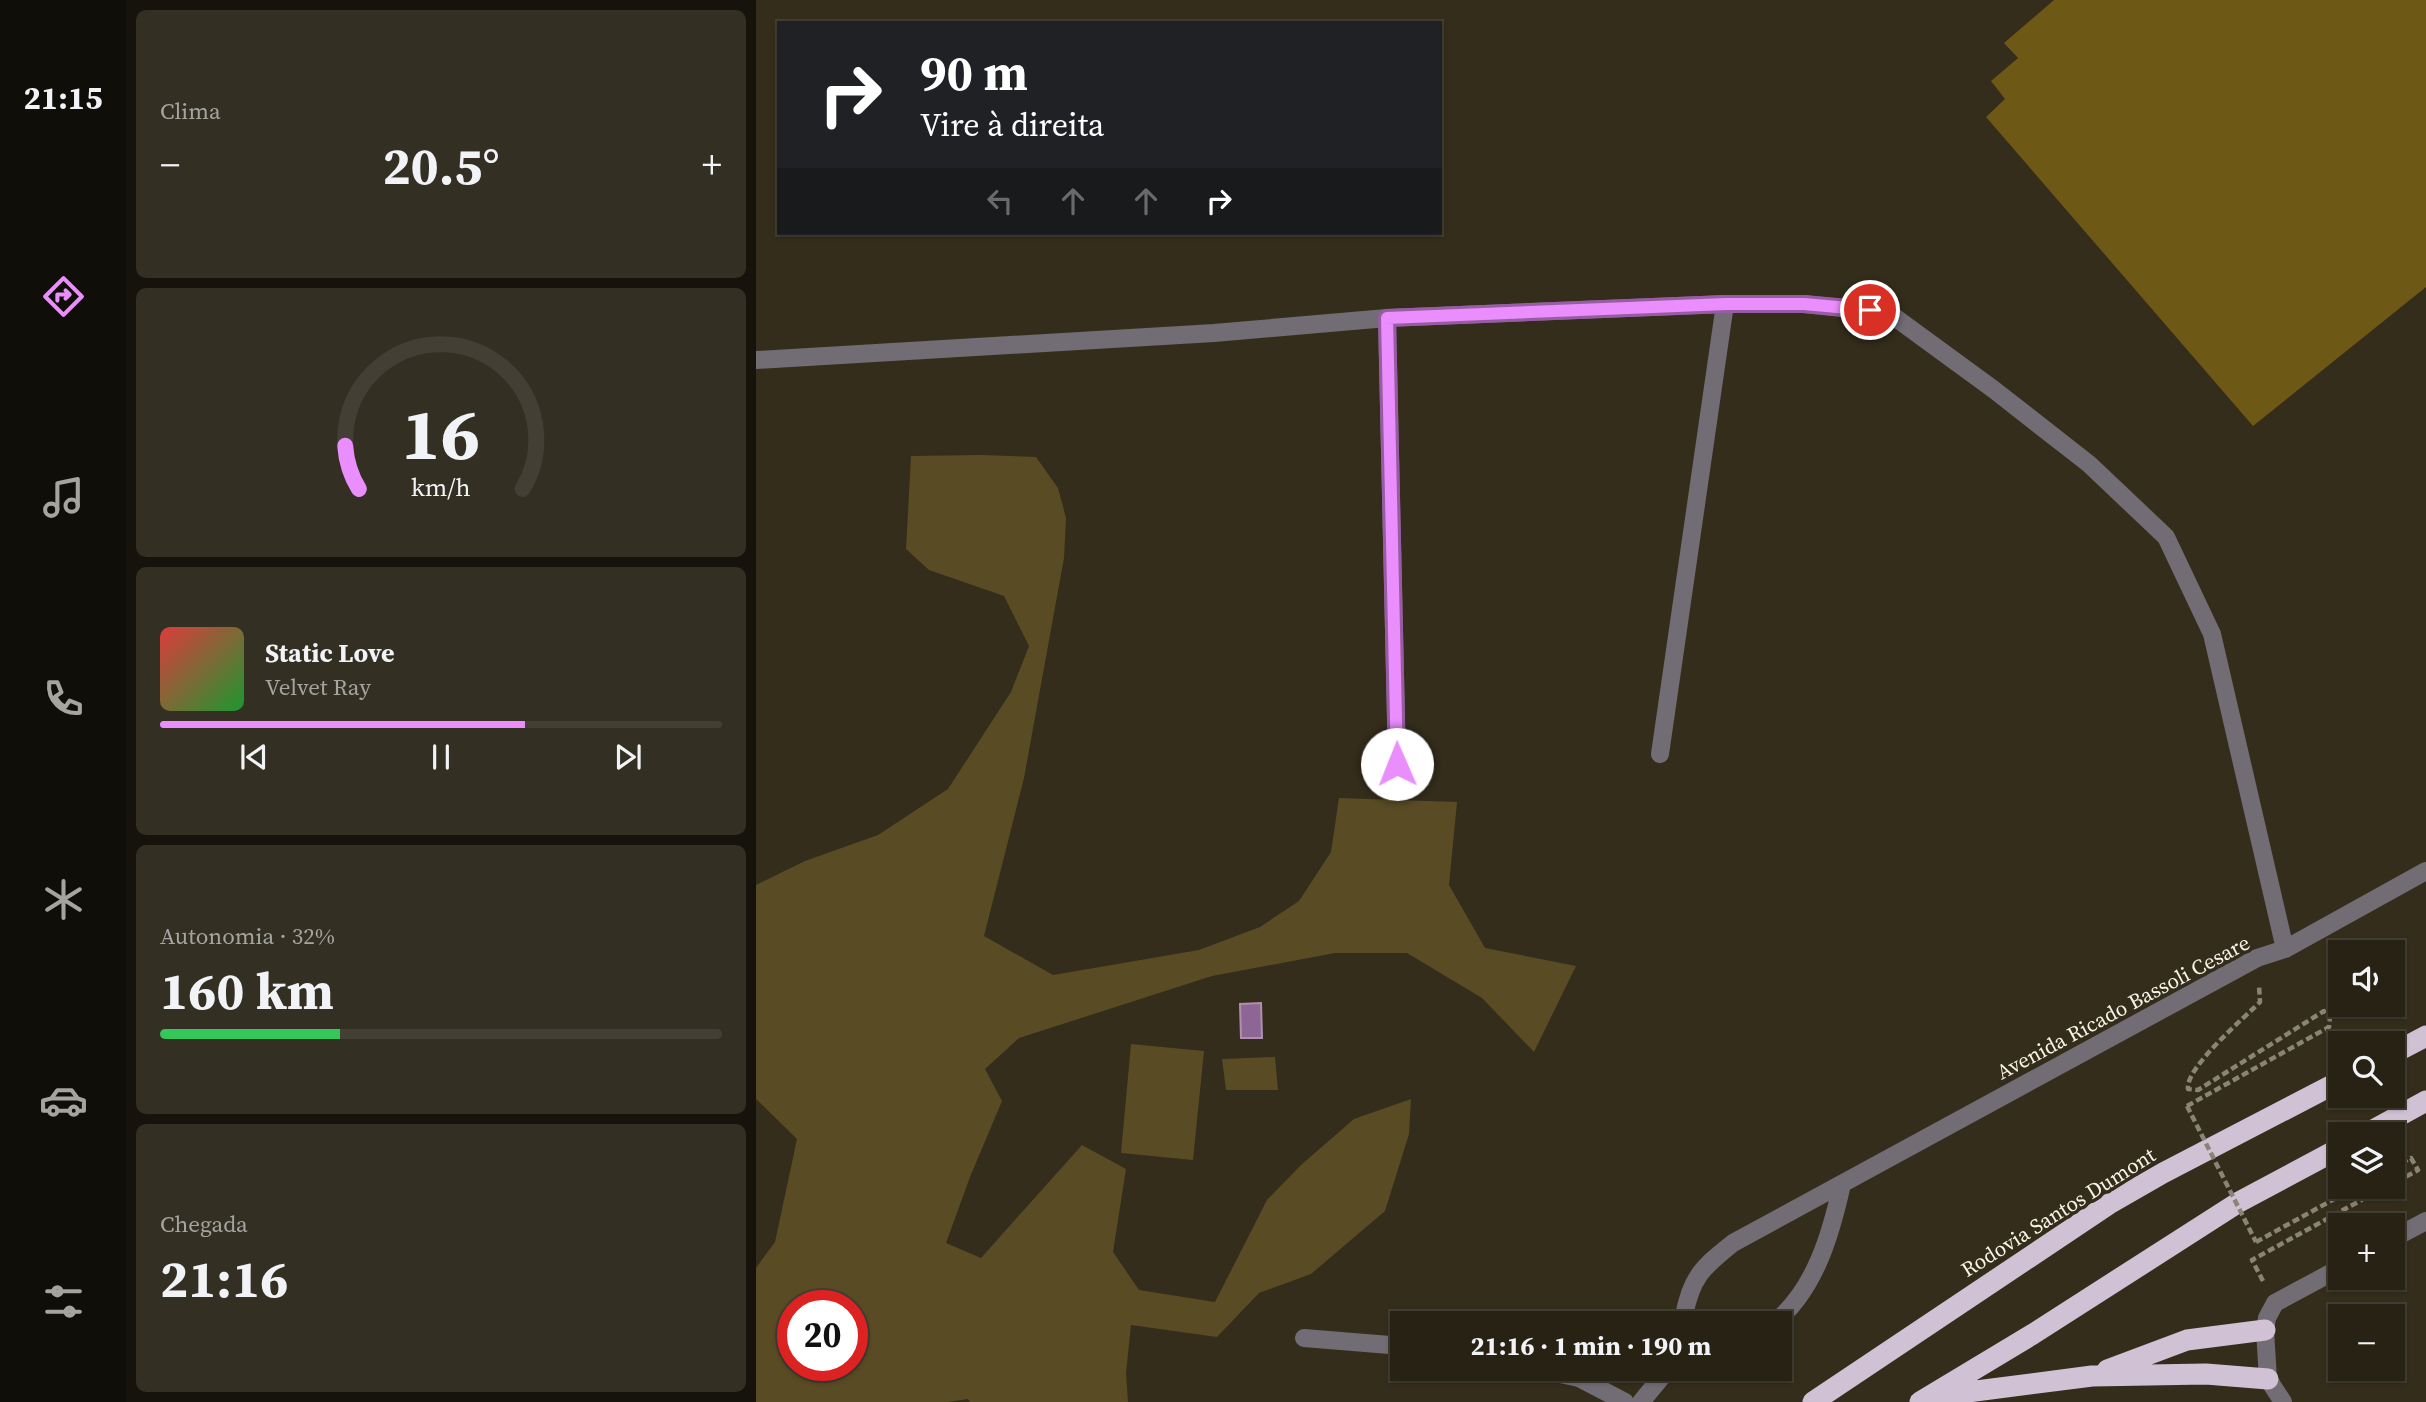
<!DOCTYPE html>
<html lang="pt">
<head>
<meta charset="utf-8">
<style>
  body { margin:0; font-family:"Source Serif 4",serif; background:#332f22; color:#f1f3f6; height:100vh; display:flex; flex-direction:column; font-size:26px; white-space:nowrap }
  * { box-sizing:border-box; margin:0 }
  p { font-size:23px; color:#a4a4a0 }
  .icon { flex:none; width:38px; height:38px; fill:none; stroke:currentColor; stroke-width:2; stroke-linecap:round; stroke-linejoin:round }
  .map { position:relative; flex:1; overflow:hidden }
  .side { display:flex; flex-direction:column; gap:10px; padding:10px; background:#15130b; width:630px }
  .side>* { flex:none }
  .banner { position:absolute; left:21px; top:21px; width:665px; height:214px; border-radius:0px; box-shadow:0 2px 5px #0004,0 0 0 2px #433f34; background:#202124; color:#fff; overflow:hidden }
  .buttons { position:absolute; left:1572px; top:940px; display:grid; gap:14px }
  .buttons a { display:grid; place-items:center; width:77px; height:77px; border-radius:0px; background:#272214; box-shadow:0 2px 5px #0004,0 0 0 2px #433f34; font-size:35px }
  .speed { position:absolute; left:21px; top:1290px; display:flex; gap:14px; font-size:35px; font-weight:700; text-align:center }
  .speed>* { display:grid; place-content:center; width:91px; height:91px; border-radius:50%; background:#272214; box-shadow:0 2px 5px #0004,0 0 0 2px #433f34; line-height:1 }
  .speed .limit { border:10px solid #d22; background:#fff; color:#111 }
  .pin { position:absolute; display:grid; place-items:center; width:60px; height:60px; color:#fff; margin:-30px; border:4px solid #fff; border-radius:50%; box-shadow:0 2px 7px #0007 }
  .me { position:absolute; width:77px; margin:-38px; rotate:359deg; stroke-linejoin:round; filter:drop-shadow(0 0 5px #0008) }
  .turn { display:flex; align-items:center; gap:24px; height:147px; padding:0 28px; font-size:32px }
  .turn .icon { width:91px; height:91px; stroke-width:2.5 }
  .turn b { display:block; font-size:49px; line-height:60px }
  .lanes { display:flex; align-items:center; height:66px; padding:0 28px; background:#0003; justify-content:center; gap:35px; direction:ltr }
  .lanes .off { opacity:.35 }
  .big { font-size:52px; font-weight:700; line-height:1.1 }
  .side .widget { flex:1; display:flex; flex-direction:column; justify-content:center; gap:10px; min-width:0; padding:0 24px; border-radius:10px; background:#332f22 }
  .side .dial { align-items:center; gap:0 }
  .dial svg { height:182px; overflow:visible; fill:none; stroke:#433f34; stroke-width:7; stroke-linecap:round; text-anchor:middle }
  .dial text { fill:#f1f3f6; stroke:none }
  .song { display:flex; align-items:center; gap:21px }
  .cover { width:84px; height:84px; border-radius:10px; background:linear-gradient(135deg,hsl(0 70% 55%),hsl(130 70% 35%)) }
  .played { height:7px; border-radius:4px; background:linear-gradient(90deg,#ea8dfd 65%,#433f34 65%) }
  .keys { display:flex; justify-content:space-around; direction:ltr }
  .heat { display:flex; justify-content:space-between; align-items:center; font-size:38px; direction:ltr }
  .charge { height:10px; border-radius:5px; background:linear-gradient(90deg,#34c759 32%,#433f34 0) }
  .trip { position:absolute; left:634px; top:1311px; width:402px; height:70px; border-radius:0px; background:#272214; box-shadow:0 2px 5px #0004,0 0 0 2px #433f34; font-weight:700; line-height:70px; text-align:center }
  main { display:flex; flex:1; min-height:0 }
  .tab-bar { display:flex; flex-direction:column; width:126px; justify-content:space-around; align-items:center; background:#100e08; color:#a4a4a0 }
  .tab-bar .icon { width:49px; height:49px }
  .tab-bar .selected { color:#ea8dfd }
  .tab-bar b { font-size:32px; color:#f1f3f6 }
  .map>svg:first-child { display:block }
  .green { fill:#594b24; fill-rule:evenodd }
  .water { fill:#8e6696; stroke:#ae90ae; stroke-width:2 }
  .building { fill:#6e5816 }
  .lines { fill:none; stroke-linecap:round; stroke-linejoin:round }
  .path { stroke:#8a8475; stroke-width:4.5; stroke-dasharray:7 3.5; stroke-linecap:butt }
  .minor { stroke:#726c74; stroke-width:18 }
  .highway { stroke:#d1c1d5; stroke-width:21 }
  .path-bridge { stroke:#8a8475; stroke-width:4.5; stroke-dasharray:7 3.5; stroke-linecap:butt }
  .route-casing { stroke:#985ca4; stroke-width:18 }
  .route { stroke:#ea8dfd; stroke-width:12 }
  .labels { text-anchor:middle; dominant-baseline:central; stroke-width:7; stroke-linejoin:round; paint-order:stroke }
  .street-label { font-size:21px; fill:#f7f3e7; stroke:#342d1b }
</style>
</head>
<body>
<main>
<nav class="tab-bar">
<b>21:15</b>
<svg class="icon selected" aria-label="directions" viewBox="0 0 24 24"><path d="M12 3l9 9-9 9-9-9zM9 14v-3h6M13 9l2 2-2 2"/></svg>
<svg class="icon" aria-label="music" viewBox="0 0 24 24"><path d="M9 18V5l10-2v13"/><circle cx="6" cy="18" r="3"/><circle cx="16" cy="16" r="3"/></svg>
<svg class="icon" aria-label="phone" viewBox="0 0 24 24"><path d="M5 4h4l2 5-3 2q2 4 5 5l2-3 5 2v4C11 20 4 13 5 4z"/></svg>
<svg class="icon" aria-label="climate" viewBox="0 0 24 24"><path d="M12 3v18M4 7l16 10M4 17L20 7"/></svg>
<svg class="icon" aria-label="car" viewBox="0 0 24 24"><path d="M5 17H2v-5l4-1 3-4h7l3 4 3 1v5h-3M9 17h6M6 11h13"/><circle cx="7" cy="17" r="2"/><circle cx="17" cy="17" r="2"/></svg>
<svg class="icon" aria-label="filters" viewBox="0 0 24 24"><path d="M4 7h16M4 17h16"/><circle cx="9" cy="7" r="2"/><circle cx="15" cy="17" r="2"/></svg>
</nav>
<section class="side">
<div class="widget"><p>Clima</p>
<div class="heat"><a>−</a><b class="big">20.5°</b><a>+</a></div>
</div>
<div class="widget dial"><svg viewBox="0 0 100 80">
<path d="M14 69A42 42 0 1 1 86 69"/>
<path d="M14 69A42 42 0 0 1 8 50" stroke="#ea8dfd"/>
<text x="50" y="56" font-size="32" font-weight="700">16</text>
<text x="50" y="72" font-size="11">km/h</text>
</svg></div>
<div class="widget">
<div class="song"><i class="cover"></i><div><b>Static Love</b><p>Velvet Ray</p></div></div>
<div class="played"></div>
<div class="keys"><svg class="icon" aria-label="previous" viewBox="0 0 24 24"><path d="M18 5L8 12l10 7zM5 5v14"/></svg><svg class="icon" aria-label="pause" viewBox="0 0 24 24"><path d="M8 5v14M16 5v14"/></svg><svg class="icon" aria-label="next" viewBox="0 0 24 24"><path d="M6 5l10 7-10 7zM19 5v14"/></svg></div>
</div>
<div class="widget"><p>Autonomia · 32%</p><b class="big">160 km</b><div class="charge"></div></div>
<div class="widget"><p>Chegada</p><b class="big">21:16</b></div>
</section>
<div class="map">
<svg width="1670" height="1402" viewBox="0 0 1670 1402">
  <rect width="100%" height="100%" fill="#342d1b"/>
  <path class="green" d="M225,455L280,457L302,488L310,518L308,558L268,778L228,936L297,975L443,950L504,927L543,901L575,852L583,798L701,802L693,885L729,948L820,966L778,1052L726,998L651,953H579L456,976L263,1038L229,1069L246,1101L214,1177L190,1243L225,1258L326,1145L370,1169L357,1252L383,1290L459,1302L511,1200L545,1165L598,1119L655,1099L653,1134L629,1211L555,1274L503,1293L461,1337L375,1325L370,1373L372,1402H214L212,1399L191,1402H0V1268L19,1242L41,1139L0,1099V885L49,861L122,835L192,789L255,692L273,646L248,596L173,570L150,549L155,456ZM37,1306H96V1365H37Z
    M375,1044L448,1051L437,1160L365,1153Z
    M519,1057L522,1090H470L466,1059Z"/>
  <path class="water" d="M505,1003L506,1038H485L484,1004Z"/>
  <path class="building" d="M1298,0H1670V287L1497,426L1230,117L1249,99L1235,81L1262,58L1248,43Z"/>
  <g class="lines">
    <path class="path" d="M1431,1106L1573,1027L1574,1017L1568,1011L1442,1090L1432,1089C1429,1068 1488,1018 1504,1002L1503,986
      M1636,1168L1655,1158L1662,1170L1636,1184
      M1500,1242L1602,1186
      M1507,1281L1496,1260L1631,1186"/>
    <path class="minor" d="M631,318L641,764
      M0,360L458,333L631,318L969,304H1048L1133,313L1237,389L1333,464L1410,537L1456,634L1529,949
      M904,754L969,304
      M1636,1239L1670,1221
      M932,1323L928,1316C935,1277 947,1267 977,1243L1501,958L1529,949L1670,871
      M1018,1323C1059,1290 1075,1234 1086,1184
      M548,1338L646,1346
      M776,1368L823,1378L869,1402
      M885,1402L913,1368
      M1527,1402L1512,1379L1509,1330L1511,1318L1519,1303L1584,1268"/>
    <path class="highway" d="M1636,1054L1670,1036
      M1610,1134L1670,1101
      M1351,1370L1431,1340L1509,1330
      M1181,1396L1336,1376L1450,1374L1512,1379
      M1057,1402L1353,1204L1407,1173L1584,1081
      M1164,1402L1277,1334L1483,1202L1584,1148"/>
    <path class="path-bridge" d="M1431,1106L1500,1242"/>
  </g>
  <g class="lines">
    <defs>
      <path id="route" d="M641,764L631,318L970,304H1048L1114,310"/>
    </defs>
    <use href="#route" class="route-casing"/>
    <use href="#route" class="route"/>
  </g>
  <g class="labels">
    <g class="street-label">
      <text transform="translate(1367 1007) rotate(-28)">Avenida Ricado Bassoli Cesare</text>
      <text transform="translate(1302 1212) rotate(-32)">Rodovia Santos Dumont</text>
    </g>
  </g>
</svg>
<div class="buttons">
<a><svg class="icon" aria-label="sound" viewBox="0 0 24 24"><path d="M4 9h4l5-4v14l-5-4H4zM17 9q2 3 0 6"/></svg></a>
<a><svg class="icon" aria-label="search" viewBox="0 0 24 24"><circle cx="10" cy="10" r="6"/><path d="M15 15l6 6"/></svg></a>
<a><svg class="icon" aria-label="layers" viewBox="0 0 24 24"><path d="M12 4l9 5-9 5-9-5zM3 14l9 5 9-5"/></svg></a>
<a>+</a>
<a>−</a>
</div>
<div class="speed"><div class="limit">20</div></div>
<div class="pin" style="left:1114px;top:310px;background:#d93025"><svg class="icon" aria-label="arrive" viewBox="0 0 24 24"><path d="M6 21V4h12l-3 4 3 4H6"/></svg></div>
<svg class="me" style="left:641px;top:764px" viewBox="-20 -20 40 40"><circle r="19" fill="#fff"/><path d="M0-13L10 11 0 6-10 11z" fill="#ea8dfd"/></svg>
<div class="trip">21:16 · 1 min · 190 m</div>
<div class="banner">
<div class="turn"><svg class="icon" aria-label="right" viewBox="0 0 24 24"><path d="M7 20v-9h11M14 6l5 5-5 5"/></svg><div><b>90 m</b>Vire à direita</div></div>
<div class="lanes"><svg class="icon off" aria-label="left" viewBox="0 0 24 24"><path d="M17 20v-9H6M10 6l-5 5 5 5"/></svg><svg class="icon off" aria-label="ahead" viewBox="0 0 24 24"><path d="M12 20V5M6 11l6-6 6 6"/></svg><svg class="icon off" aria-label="ahead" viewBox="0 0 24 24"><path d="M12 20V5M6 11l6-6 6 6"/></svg><svg class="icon" aria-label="right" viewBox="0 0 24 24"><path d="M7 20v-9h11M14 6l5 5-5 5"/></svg></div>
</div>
</div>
</main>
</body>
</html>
